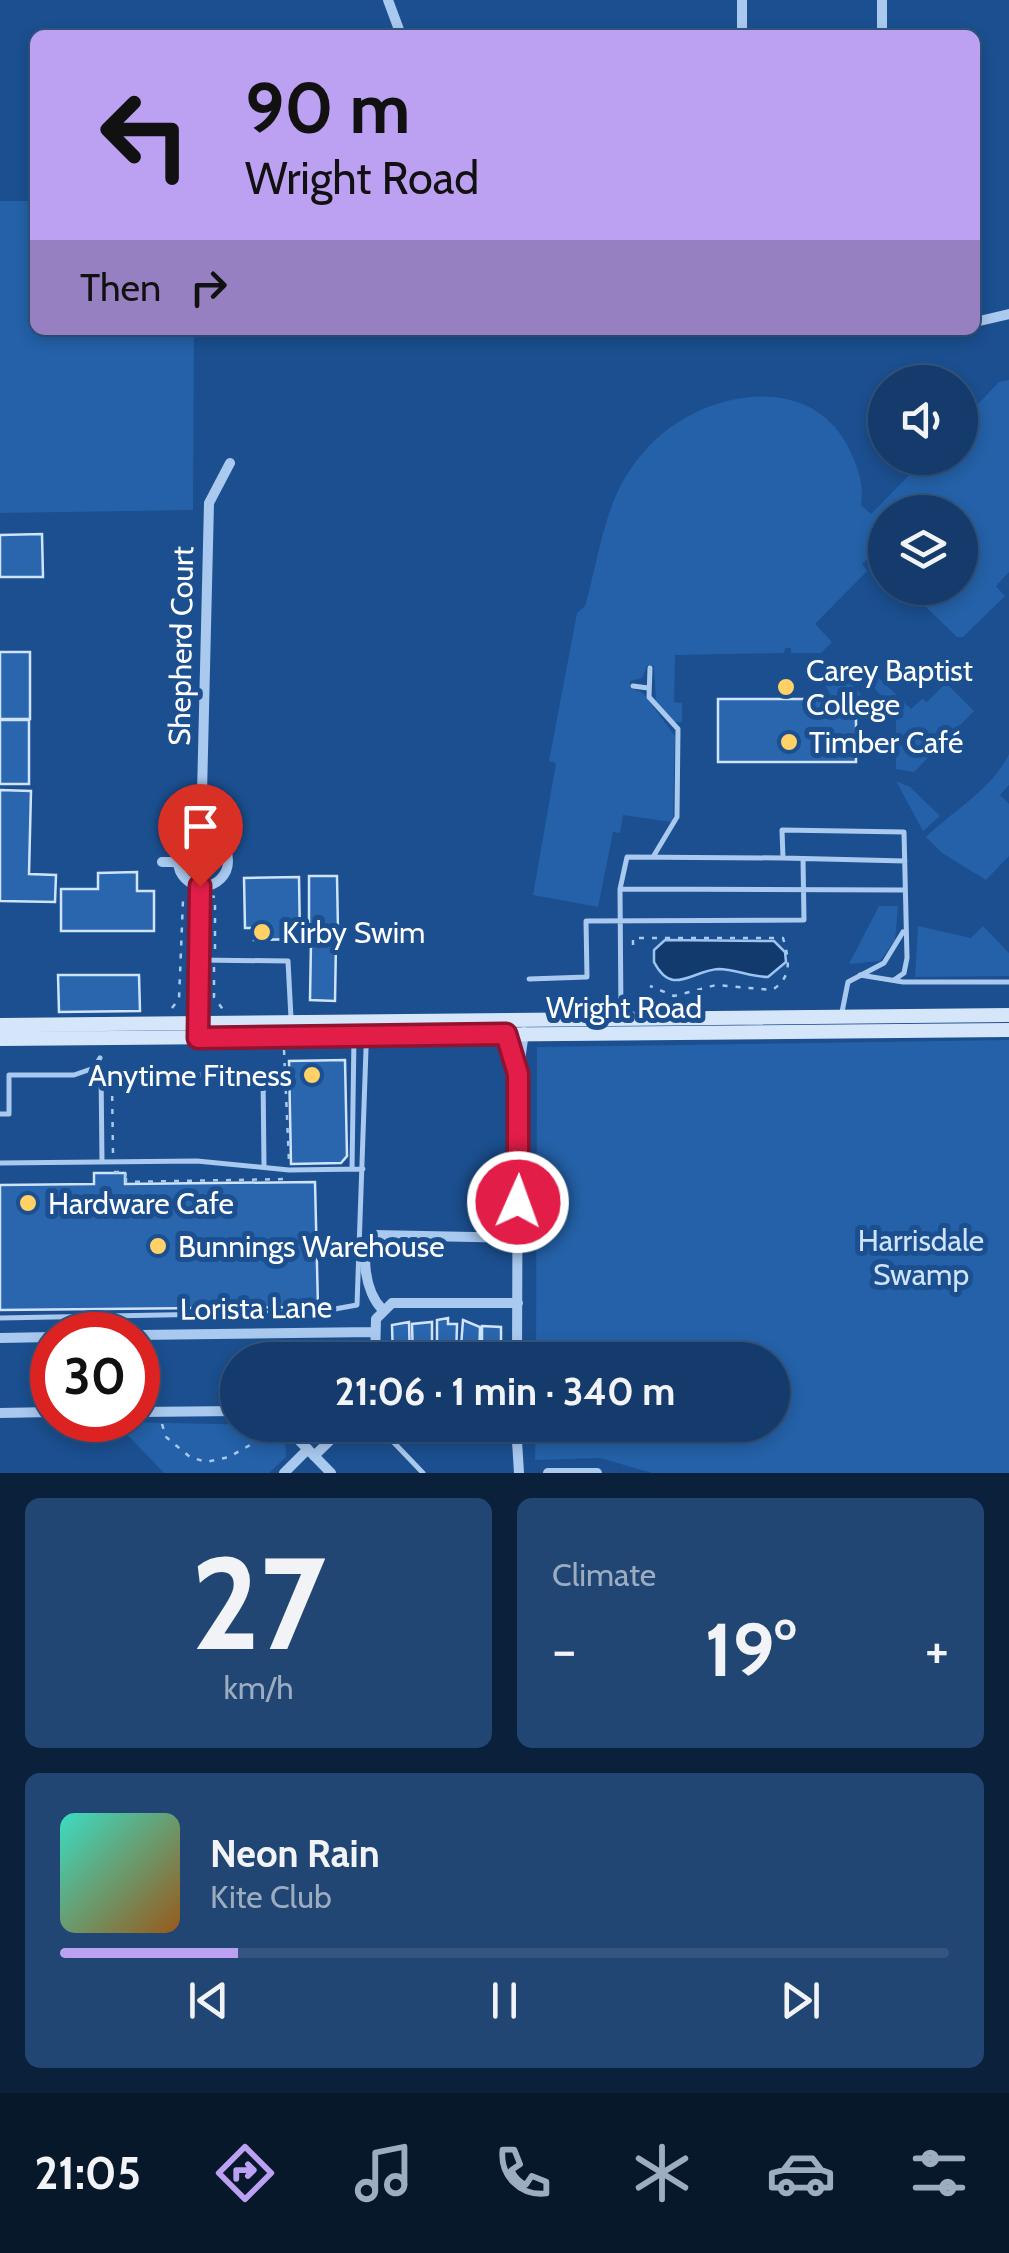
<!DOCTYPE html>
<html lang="en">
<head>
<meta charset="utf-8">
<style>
  body { margin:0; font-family:Cabin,sans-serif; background:#214673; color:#f1f3f6; height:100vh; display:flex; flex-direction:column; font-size:38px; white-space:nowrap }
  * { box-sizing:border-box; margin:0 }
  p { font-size:32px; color:#9dadc1 }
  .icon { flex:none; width:55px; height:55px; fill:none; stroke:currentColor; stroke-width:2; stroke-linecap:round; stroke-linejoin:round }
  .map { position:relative; height:1473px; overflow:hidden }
  .details { display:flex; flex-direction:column; gap:25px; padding:25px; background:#0b203b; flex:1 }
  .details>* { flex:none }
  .hud { position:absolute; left:30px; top:30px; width:950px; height:305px; border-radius:15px; box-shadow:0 5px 15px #0003,0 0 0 2px #33557e; background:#bca0f2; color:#111; overflow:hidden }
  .buttons { position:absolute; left:868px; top:365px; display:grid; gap:20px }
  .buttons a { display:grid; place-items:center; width:110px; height:110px; border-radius:50%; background:#143b6b; box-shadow:0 5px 15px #0003,0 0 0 2px #33557e; font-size:50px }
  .speed { position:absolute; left:30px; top:1312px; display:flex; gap:20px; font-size:50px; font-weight:700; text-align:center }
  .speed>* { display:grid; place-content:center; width:130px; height:130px; border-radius:50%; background:#143b6b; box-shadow:0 5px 15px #0003,0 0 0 2px #33557e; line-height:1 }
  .speed .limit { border:15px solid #d22; background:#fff; color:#111 }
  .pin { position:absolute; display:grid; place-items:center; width:85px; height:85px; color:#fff; margin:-102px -42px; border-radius:50% 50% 50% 0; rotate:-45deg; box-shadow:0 0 10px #0007 }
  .pin .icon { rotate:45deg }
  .me { position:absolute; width:110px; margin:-55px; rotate:2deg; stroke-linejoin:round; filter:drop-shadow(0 0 8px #0008) }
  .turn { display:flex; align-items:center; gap:35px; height:210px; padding:0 50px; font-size:45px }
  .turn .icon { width:130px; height:130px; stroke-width:2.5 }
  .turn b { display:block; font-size:70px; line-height:85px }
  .then { display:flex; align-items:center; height:95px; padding:0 50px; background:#0003; gap:20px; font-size:38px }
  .big { font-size:75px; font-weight:700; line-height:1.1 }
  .details .widget { flex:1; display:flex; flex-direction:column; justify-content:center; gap:15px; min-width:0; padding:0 35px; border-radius:15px; background:#214673 }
  .details .dial { align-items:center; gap:0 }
  .dial b { font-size:130px; line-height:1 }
  .song { display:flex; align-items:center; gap:30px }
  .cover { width:120px; height:120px; border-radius:15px; background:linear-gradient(135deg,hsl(170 70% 55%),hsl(30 70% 35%)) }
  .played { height:10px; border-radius:5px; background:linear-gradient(90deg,#bca0f2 20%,#33557e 20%) }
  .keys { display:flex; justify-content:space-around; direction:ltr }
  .heat { display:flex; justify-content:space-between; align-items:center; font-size:55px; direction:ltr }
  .details .tiles { flex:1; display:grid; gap:25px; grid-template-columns:1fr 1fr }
  .widget:last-child { grid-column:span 2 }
  .trip { position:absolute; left:220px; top:1342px; width:570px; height:100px; border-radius:50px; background:#143b6b; box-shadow:0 5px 15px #0003,0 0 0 2px #33557e; font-weight:700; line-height:100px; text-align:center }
  .tab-bar { display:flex; height:160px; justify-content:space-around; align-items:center; background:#08182b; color:#9dadc1 }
  .tab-bar .icon { width:70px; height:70px }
  .tab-bar .selected { color:#bca0f2 }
  .tab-bar b { font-size:45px; color:#f1f3f6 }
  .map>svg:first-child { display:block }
  .green { fill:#2461a8 }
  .water { fill:#123a6d; stroke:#9cc4f0; stroke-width:2.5 }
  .building { fill:#2a66ad; stroke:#cfe3fa; stroke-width:2.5 }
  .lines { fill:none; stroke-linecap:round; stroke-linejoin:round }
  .path { stroke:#a9c9ee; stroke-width:2.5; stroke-dasharray:5 8; stroke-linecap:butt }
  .lane { stroke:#a9c9ee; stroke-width:5 }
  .street { stroke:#a9c9ee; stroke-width:10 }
  .secondary { stroke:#d6e6fa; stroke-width:14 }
  .route-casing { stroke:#92132f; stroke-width:25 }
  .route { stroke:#e11d48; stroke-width:18 }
  .poi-dot { fill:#ffd166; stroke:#1b4f8f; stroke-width:4 }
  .labels { text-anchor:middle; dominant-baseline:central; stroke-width:10; stroke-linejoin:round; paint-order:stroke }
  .street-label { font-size:30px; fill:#fff; stroke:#1b4f8f }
  .poi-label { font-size:30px; fill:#fff; stroke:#1b4f8f; text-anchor:start }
  .park-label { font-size:30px; fill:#cfe3fa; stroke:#1b4f8f }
</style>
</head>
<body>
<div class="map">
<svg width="1009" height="1473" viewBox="0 0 1009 1473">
  <rect width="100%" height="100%" fill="#1b4f8f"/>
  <path class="green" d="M0,201H35V330H194L193,510L0,513Z
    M1009,380V572L996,586L1005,596L963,637H957L906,588H960V512H885V567L872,554L862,564L867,571L815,624L832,642L821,653H791V648H785L784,653L675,655L674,702L682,703V722H674L656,702L654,666H647L642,678L630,681V688L643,693L675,736L673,817L671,822L623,815L620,833L613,832L598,907L533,895L556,763L549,761L577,613L585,606C602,547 604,492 650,445C703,389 815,369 851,453C859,470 864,486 861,505L871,514L926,458H960V423L999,382Z
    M832,671L841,672L863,697L831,696L822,679Z
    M877,676L911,709L922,699L927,702L946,683L974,711L914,772L896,769V711L872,686Z
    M1009,754V785L1000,795L1009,804V856L986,880L942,853L926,837C953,811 994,787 1009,754Z
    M896,781L910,787L940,816L923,831Z
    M879,906H898L895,940L880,961L849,964Z
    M918,926L971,938L983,926L1009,953V976L915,977Z
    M1009,1040V1473H652L600,1458L535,1460L536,1425H772V1360H536L537,1047Z
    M115,1422L271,1425L285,1438L286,1457L269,1473H164Z"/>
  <path class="water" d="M665,940L774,941L785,952L786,962L768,977C751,977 735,969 718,969C691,971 672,997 654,962V950Z"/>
  <path class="building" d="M42,534L43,577H0V535Z
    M0,652H30V719H0Z
    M718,699H856V762H718Z
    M0,720H29V784H0Z
    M0,790L31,791L29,874L56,875L55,902L0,901Z
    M137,872V891H154V931H61V889H98V873Z
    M309,876H337L338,930H309Z
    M299,877L300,939L254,940V928H245L244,878Z
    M311,942H336L335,1001L310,1000Z
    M58,975H139L140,1011L59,1012Z
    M345,1060L347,1156L341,1163L291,1164L289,1061Z
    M94,1173H125V1184L315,1182L318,1307L0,1310V1185L94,1184Z
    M448,1318V1324H457L456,1360H437V1320Z
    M463,1320L480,1327L479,1360H460Z
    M409,1322L410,1358L393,1360L392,1325Z
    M432,1322V1359L413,1358L412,1324Z
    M482,1326L501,1327V1360H482Z"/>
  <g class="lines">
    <path class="path" d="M210,896L215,897V949
      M633,945V938H783C789,959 793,977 772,990L716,985L674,996L650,986
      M214,967V997L224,1011
      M172,1008L179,999L183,900L188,898
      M284,1050L289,1162
      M112,1083L113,1154
      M114,1172H126L125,1178
      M126,1178V1182L286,1179
      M162,1424L166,1437L190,1457L206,1462L229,1457L273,1432"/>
    <path class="lane" d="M650,668L649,697L678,729L677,817L653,857
      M633,686L648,688
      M783,858L905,861
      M620,889L905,890
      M199,960L288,961L291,1018
      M860,975L903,982H1009
      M529,979L587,977L586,921L804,920L803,859
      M842,1012L848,982L884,963L903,932
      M621,1017L620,889L627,857L783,858L782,830L904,832L907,958L904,973L894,980
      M101,1069L130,1076L263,1074L264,1166
      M101,1069L102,1162
      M0,1114H9V1075H74L94,1068L100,1058
      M0,1163L197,1161L289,1170L363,1169
      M352,1169L354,1037
      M0,1318L318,1312L357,1305L367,1021
      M377,1425L423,1473"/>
    <path class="street" d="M388,0L401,35
      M742,0V35
      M882,35V0
      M975,322L1009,314
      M201,835L209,503L230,463
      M178 861a25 25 0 1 1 50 0a25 25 0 1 1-50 0Z
      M162,862H178
      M197,1025L200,886
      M506,1032L516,1069
      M382,1309C366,1293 358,1252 374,1235L519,1238
      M138,1335L374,1332
      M0,1338L52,1337
      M375,1360L376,1319L392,1303H518
      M517,1360L518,1075L524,1032
      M138,1412L238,1411
      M0,1413L52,1412
      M284,1425L331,1473
      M516,1425L519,1473
      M314,1456L346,1425
      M284,1473L308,1449
      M548,1473H597"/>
    <path class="secondary" d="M0,1025L1009,1015
      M0,1039L1009,1030"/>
  </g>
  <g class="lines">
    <defs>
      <path id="route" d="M200,886L198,1038L506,1034L518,1074V1202"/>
    </defs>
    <use href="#route" class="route-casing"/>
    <use href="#route" class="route"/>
  </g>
  <g class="poi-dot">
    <circle cx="786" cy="687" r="10"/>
    <circle cx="789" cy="742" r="10"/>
    <circle cx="262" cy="932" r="10"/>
    <circle cx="312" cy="1075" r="10"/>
    <circle cx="28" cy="1203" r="10"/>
    <circle cx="158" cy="1246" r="10"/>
  </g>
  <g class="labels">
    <g class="street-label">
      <text transform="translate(181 646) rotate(-89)">Shepherd Court</text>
      <text x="624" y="1007">Wright Road</text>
      <text transform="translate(256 1308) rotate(-1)">Lorista Lane</text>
    </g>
    <g class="poi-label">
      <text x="806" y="670">Carey Baptist<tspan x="806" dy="34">College</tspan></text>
      <text x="809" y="742">Timber Café</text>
      <text x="282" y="932">Kirby Swim</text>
      <text x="292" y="1075" text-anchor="end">Anytime Fitness</text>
      <text x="48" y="1203">Hardware Cafe</text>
      <text x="178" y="1246">Bunnings Warehouse</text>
    </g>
    <g class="park-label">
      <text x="921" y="1240">Harrisdale<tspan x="921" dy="34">Swamp</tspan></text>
    </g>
  </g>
</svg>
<div class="buttons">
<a><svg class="icon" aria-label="sound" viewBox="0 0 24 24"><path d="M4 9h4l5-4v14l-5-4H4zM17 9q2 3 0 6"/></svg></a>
<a><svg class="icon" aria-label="layers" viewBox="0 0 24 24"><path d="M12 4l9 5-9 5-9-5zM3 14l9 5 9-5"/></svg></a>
</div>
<div class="speed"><div class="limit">30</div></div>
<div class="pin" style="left:200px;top:886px;background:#d93025"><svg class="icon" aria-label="arrive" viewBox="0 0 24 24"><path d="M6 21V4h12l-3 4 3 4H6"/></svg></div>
<svg class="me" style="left:518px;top:1202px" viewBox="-20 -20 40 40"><circle r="17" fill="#e11d48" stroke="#fff" stroke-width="3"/><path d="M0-11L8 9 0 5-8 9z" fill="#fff"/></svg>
<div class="trip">21:06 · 1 min · 340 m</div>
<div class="hud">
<div class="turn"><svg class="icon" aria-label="left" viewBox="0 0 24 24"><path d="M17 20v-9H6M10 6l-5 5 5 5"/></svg><div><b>90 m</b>Wright Road</div></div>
<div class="then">Then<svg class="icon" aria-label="right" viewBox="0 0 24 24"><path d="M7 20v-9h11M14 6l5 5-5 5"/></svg></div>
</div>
</div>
<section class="details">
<div class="tiles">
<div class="widget dial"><b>27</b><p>km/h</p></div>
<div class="widget"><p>Climate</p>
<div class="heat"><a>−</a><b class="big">19°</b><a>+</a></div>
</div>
<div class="widget">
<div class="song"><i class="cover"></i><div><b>Neon Rain</b><p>Kite Club</p></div></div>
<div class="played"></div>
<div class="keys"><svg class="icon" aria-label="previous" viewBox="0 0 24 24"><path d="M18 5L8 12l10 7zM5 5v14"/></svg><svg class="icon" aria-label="pause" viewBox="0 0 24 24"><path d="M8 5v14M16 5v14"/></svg><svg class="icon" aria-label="next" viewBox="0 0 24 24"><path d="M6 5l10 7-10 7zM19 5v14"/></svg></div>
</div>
</div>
</section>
<nav class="tab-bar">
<b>21:05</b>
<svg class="icon selected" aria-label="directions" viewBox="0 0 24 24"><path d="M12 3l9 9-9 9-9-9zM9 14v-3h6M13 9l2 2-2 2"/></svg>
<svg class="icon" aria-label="music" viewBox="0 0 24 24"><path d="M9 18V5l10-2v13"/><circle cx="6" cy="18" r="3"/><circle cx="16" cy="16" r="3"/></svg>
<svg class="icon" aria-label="phone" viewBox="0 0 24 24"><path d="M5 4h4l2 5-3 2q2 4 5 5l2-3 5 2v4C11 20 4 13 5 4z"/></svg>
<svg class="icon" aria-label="climate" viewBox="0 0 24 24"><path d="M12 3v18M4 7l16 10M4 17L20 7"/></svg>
<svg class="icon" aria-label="car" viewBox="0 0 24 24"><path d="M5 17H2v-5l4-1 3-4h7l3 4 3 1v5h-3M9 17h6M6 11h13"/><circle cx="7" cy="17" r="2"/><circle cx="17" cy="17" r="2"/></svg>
<svg class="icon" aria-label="filters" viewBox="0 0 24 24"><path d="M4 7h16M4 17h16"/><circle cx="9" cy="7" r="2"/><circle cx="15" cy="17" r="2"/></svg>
</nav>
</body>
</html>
